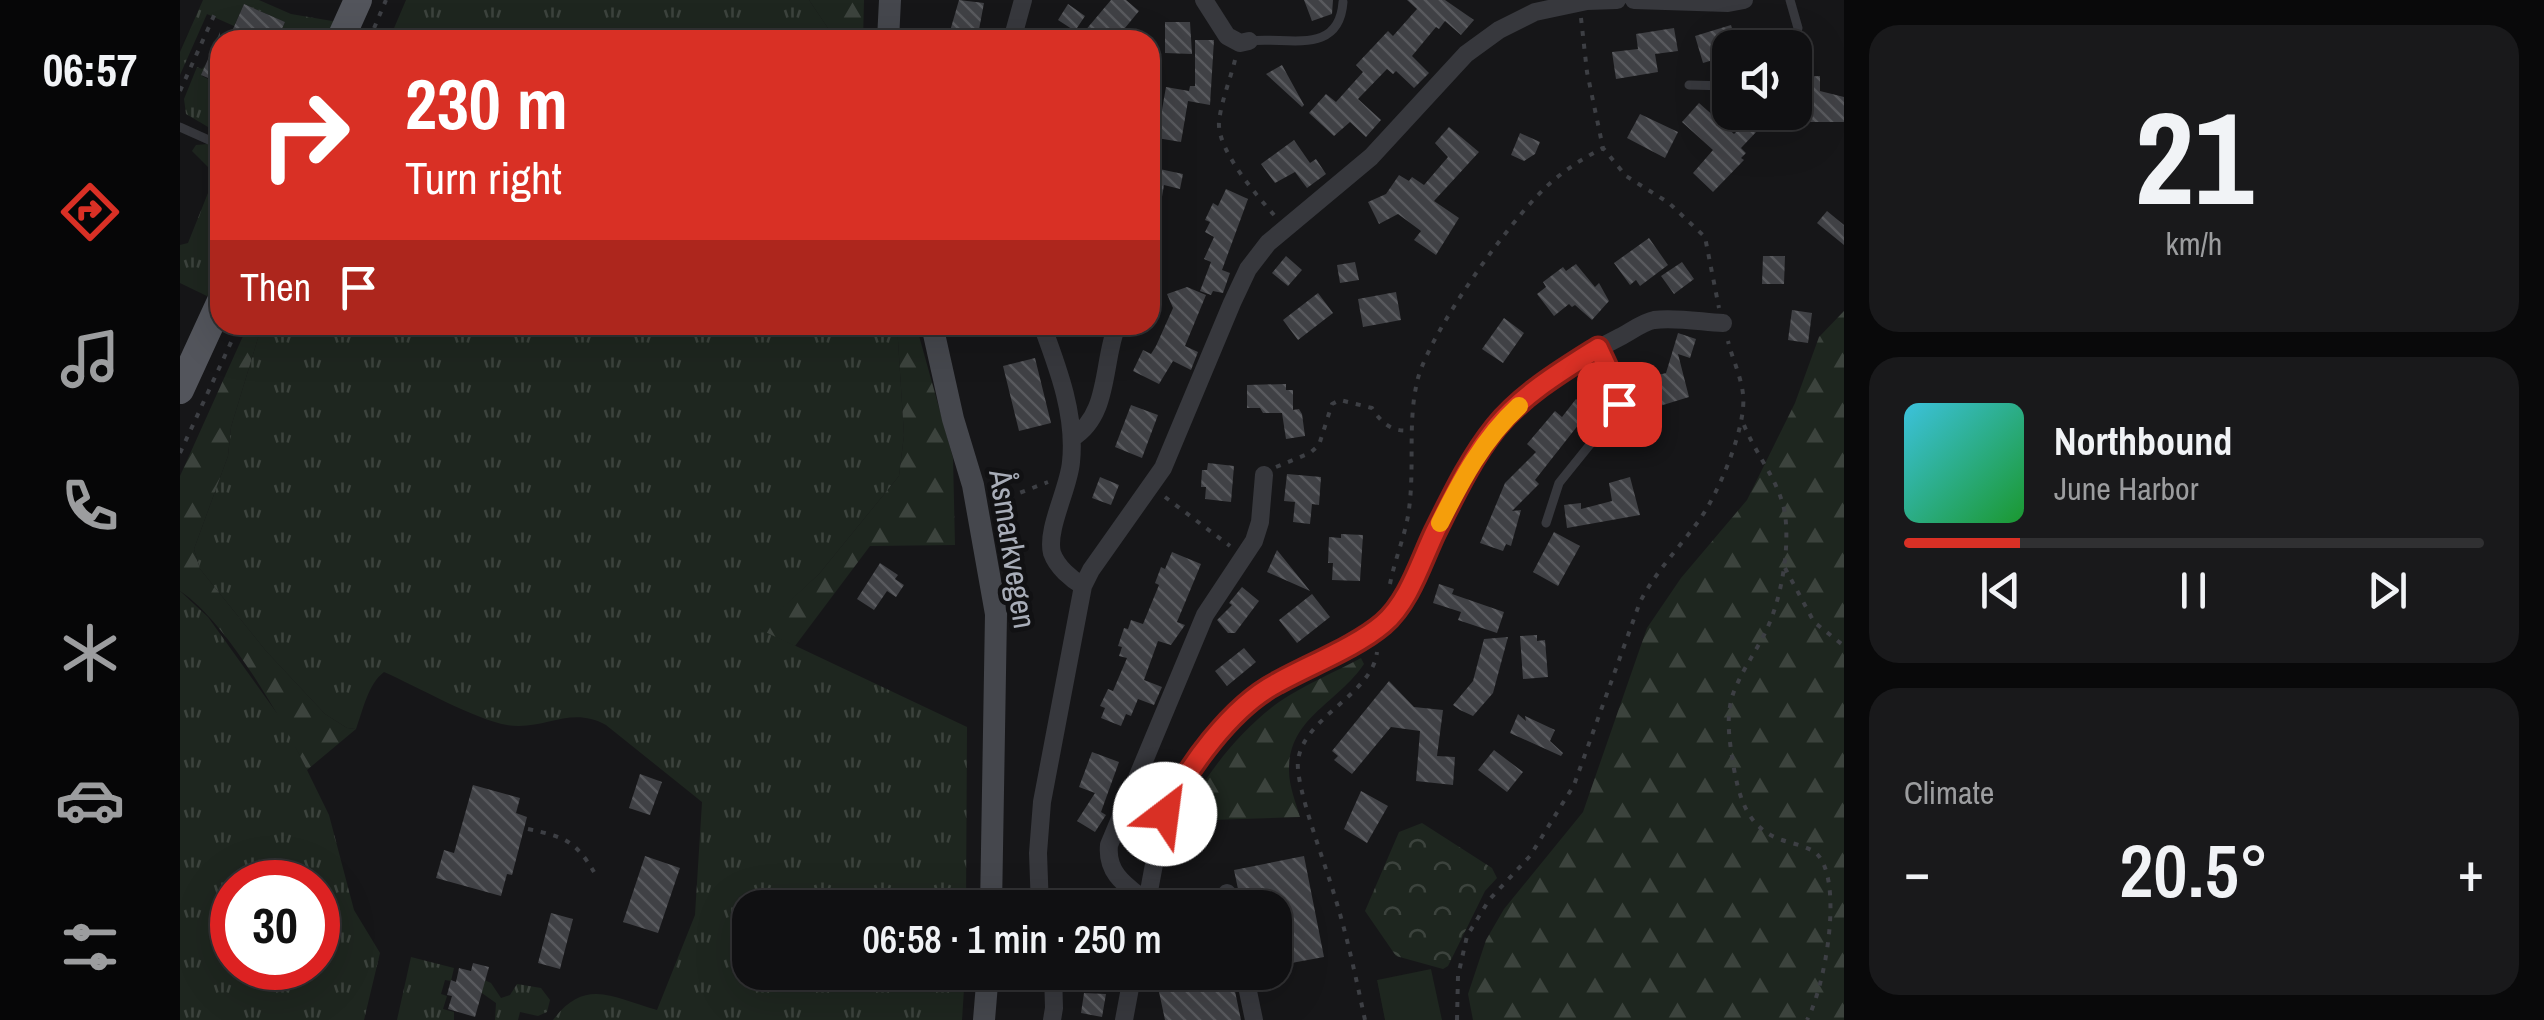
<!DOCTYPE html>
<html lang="en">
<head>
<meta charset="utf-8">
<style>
  body { margin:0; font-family:"Archivo Narrow",sans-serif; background:#19191b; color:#f1f3f6; height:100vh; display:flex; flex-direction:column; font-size:38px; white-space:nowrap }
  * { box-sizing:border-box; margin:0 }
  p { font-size:32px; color:#9c9d9f }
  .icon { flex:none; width:55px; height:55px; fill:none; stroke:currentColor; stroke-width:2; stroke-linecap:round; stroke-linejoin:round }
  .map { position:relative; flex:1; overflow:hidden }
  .sheet { display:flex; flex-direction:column; gap:25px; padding:25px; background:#09090a; width:700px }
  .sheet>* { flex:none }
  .top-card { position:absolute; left:30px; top:30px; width:950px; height:305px; border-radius:30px; box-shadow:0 10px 40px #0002,0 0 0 2px #303032; background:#d93025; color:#fff; overflow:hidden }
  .fabs { position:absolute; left:1532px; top:30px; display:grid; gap:20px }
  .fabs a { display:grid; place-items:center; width:100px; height:100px; border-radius:20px; background:#101012; box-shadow:0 10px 40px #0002,0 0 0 2px #303032; font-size:50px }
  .speed { position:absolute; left:30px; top:860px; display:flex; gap:20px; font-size:50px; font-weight:700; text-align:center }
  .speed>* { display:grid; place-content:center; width:130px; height:130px; border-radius:50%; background:#101012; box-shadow:0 10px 40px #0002,0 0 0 2px #303032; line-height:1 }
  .speed .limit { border:15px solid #d22; background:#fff; color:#111 }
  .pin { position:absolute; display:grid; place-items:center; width:85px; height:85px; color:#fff; margin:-42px; border-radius:20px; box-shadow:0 5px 15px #0006 }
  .me { position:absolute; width:110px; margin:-55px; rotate:30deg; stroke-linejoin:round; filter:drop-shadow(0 0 8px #0008) }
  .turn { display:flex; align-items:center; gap:35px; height:210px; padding:0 30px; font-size:45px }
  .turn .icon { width:130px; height:130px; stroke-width:2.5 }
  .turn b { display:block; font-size:70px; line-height:85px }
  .then { display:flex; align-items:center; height:95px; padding:0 30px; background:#0003; gap:20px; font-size:38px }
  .big { font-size:75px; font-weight:600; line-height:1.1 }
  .sheet .widget { flex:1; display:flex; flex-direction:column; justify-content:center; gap:15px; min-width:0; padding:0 35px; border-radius:30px; background:#19191b }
  .sheet .dial { align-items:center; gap:0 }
  .dial b { font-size:130px; line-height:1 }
  .song { display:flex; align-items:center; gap:30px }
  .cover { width:120px; height:120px; border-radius:15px; background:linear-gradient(135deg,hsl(190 70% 55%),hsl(130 70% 35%)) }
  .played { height:10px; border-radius:5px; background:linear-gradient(90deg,#d93025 20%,#303032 20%) }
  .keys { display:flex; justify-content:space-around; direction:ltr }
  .heat { display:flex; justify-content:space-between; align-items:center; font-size:55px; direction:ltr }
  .trip { position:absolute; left:552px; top:890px; width:560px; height:100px; border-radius:30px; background:#101012; box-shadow:0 10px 40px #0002,0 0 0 2px #303032; font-weight:600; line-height:100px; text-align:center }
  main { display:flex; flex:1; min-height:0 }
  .tab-bar { display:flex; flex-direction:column; width:180px; justify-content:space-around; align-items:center; background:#060607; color:#9c9d9f }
  .tab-bar .icon { width:70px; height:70px }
  .tab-bar .current { color:#d93025 }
  .tab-bar b { font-size:45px; color:#f1f3f6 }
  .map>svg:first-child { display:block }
  .grass { fill:url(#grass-tufts); fill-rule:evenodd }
  .forest { fill:url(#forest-firs) }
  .park { fill:url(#park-crowns) }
  .pitch { fill:#1e261f }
  .building { fill:url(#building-back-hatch) }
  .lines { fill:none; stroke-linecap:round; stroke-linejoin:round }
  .path { stroke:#3d3f44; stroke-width:4; stroke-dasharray:5 8; stroke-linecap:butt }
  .service { stroke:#37383d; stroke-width:9 }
  .minor { stroke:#37383d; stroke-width:18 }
  .secondary { stroke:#45474d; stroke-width:22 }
  .primary { stroke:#53555c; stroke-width:28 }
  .route-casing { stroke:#8d1f18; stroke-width:25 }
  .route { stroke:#d93025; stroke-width:18 }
  .slow { stroke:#f59e0b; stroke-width:18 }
  .labels { text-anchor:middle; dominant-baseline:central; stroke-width:9; stroke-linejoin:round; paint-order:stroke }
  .street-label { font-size:32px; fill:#a8adb8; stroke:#111113 }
</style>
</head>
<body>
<main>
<nav class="tab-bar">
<b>06:57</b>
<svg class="icon current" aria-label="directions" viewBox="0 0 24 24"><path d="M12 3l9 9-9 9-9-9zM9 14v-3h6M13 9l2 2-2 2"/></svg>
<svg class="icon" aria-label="music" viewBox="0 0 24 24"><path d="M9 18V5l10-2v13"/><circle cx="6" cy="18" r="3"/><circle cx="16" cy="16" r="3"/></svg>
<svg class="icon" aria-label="phone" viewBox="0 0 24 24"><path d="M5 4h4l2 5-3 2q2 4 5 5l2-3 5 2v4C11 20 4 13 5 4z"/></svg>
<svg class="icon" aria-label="climate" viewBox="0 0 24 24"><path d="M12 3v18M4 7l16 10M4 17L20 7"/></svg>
<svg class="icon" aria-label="car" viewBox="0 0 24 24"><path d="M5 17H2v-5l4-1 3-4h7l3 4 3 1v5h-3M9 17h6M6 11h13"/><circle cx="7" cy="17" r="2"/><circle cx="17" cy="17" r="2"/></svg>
<svg class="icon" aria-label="filters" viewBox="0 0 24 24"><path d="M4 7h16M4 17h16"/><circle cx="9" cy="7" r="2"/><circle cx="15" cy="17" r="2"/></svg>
</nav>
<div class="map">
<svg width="1664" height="1020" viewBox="0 0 1664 1020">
  <defs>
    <pattern id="grass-tufts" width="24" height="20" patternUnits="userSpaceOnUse" patternTransform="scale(2.5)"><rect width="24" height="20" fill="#1e261f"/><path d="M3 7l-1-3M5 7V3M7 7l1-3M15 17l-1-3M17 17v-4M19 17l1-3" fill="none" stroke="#3c433d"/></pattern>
    <pattern id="forest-firs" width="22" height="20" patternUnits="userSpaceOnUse" patternTransform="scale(2.5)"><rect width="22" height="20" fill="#1e261f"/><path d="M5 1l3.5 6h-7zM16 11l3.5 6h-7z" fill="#3c433d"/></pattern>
    <pattern id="park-crowns" width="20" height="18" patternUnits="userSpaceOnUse" patternTransform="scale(2.5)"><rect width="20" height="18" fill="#1e261f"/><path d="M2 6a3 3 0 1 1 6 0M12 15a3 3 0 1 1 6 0" fill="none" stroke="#3c433d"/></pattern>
    <pattern id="building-back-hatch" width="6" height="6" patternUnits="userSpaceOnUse" patternTransform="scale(2.5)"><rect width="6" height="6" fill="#404145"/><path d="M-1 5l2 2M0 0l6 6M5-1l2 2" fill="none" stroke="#595a5e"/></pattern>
  </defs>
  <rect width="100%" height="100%" fill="#161618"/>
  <path class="grass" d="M23,0H79L111,14L158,22L150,40H97L105,22L64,4L54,26L27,14L0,75V52Z
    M226,0H629L656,40H209Z
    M25,65L22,76L40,85V134L6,114L4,99L17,67L22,69Z
    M28,144L40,149V278L31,298L0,283V245L8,243L32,183L29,168L12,151L16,145Z
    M82,325H717L724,435L719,476L639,574L580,629L787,727L786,907L570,908V972L785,973L782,1020H373C406,976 435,999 477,1010L515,915L522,802L426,725C390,705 365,731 327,725C296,720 236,686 204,672C188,684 183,710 176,729L167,728L145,714L86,651L20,569L14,549L48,456L51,427Z
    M0,591L28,617L104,723L149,815L174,910L200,953L184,1020H0ZM52,882H138V968H52Z
    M231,957L274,968L271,981L265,980L261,994L267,996L263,1009L274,1012V1020H217Z
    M302,979L311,983L321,998L330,995L337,984L361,988L370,1000L367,1012L358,1016L340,1012L338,1020H315L316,1003L299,991Z"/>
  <path class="forest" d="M629,0H684L683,40H656Z
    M1664,311V1020H1293L1288,994L1306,940L1324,909L1403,812L1467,628L1501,578L1567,500L1615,403L1639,337Z
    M68,325H82L51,427L48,456L14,549L20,569L86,651L145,714L167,728L176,729L127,770C103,720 46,621 0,591V476Z
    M717,325H736L773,458L775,545L690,546L615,646L579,629L639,574L719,476L724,435Z
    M1181,658L1184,664C1157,704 1108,718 1109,771C1109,786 1116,803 1120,817L1002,821C1023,777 1059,731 1099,702C1124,685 1155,672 1181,658Z"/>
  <path class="park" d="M1242,823L1312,868L1317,878L1305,891L1268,966L1263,969L1216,956L1185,911L1219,832Z"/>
  <path class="pitch" d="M1251,969L1262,1020H1205L1197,980Z"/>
  <path class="building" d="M779,0L804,3L797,40L768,38Z
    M931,0H946L959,11L935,40H914L904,32Z
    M1124,0H1153L1152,14L1132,21Z
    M1227,0H1265L1294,20L1281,35L1265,21L1259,29L1256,27L1232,56L1249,73L1234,88L1216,71L1213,74L1207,69L1178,99L1201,120L1186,137L1170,122L1154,136L1129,113L1146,94L1156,102L1183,72L1176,65L1208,31L1213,36L1237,9Z
    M64,4L105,22L97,40H78L53,29Z
    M888,4L905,16L895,31L878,20Z
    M985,22H1010L1012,54L985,53Z
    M1551,25L1558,48H1550V55L1523,63L1515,36Z
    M1494,28L1498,51L1475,54L1478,72L1436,79L1432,52L1458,49L1456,34Z
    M40,32V83L21,75Z
    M1015,40H1034L1030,105L1008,101L1001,142L977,138L986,87L1009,91L1010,86H1015Z
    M1102,65L1124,105L1122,107L1086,74Z
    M1640,76V91L1664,97V122H1615V94H1620V77Z
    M1519,103L1554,134L1567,121L1577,131L1561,148L1566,153L1561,158L1564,160L1533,192L1513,173L1533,150L1502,122Z
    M1460,114L1498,132L1485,158L1447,138Z
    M1269,127L1299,152L1254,201L1279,218L1256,255L1234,240L1241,231L1218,214L1199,224L1188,202L1206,194L1219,175L1229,181L1232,177L1244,185L1268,157L1255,143Z
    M1340,133L1360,142L1355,154L1344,161L1331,155Z
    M1114,140L1130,163L1136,159L1146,174L1127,188L1115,172L1095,183L1081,164Z
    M970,167L1003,174L1000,189L984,185L978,220L970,219Z
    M1046,189L1068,199L1042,270L1050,273L1043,293L1033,291L1031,295L1020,291L1031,262L1024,259L1034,237L1025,232L1030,222L1025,220L1033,203L1038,206Z
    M1647,211L1664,225V245L1637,223Z
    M1469,238L1488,265L1460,286L1456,280L1450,285L1434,263Z
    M1106,256L1122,270L1108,286L1092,273Z
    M1583,256H1605L1604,284H1582Z
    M1175,262L1179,280L1160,283L1157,265Z
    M1502,262L1514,279L1494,294L1481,276Z
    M1396,264L1415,287L1419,283L1429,301L1412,320L1395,305L1392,307L1389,304L1374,316L1357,294L1366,287L1363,282L1383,267L1386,271Z
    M1007,287L1026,295L1005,346L1018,352L1011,370L993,361L979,384L953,371L963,350L971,354L976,346L993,308L987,294Z
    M1216,292L1221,320L1183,327L1178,299Z
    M1138,293L1153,313L1118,340L1103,320Z
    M1612,310L1632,313L1628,343L1608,340Z
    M1324,318L1344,333L1323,363L1302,349Z
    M1498,333L1516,339L1510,358L1498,354L1509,397L1470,409L1463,379L1486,373Z
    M855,358L871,423L839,431L823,366Z
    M1106,384V390H1113V410L1119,409L1122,414L1125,436L1106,439L1102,413H1083L1080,408H1067V385Z
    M1396,399L1410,410L1355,480L1359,484L1332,511L1341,510L1331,546L1326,544L1323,551L1300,543L1325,483L1356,452L1347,444L1375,411L1382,417Z
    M951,405L978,415L962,458L935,447Z
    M1028,463L1054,466L1051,502L1025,499L1026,487H1021L1022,470H1027Z
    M1107,474L1141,477L1139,505L1132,504L1130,524L1113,522L1115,502L1104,501Z
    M920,477L939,485L931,505L912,498Z
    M1450,477L1460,515L1387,528L1384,505L1401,503V509L1432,501L1429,483Z
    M1374,532L1400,546L1378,586L1353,572Z
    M1161,534L1183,535L1180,581L1152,580L1153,563H1148L1149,537L1161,538Z
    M1097,550L1130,591L1087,572Z
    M992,552L1021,564L997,622L1005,625L991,645L978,641L964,680L982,687L974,705L958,699L951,716L946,714L941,726L921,718L925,708L920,706L928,689L933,691L947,658L939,656L942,647L938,646L944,628L948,629L951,620L963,624L979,585L975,583L981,567L985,569Z
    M700,563L718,575L715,579L724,585L716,597L707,591L694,610L677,599Z
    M1259,584L1274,589L1272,594L1324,612L1317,633L1278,620L1281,612L1253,603Z
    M1062,587L1079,601L1055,633H1048L1037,620L1052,605L1049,603Z
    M1132,594L1150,617L1117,643L1099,620Z
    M1357,635V641L1365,640L1368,677L1343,679L1340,636Z
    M1328,637L1313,693L1293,716L1280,710L1273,705L1293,681L1304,639Z
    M1064,648L1076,662L1047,686L1035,671Z
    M1209,681L1234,707L1263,710L1257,756L1275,757L1273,785L1236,781L1240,731L1211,727L1172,774L1154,760L1158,756L1152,751Z
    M1338,714L1346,721L1345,716L1375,730L1370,741L1383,753L1381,756L1330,733Z
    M1314,750L1343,772L1327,792L1298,770Z
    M912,752L939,762L921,812L926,815L915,832L897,821L915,793L899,787Z
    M460,774L482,782L470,815L449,808Z
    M293,785L340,798L336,813L347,817L332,875L327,874L321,896L256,878L264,850L274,853Z
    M1181,791L1208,806L1187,843L1164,829Z
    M465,856L500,868L478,933L443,922Z
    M1124,856L1144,957L1095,966V904L1062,908L1054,870Z
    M371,913L393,919L380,969L358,963Z
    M293,963L309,967L295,1017L268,1009L272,996L267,995L271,980L276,982L279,968L291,971Z
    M1051,972L1061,1020H985L978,987Z
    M904,993L926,994L922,1017L901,1013Z"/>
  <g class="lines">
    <path class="path" d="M1401,18L1407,72L1423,148L1446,176L1489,203L1525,237L1539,308
      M189,40L206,0
      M1055,60C1050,80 1041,102 1039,122C1037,150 1077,196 1095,216
      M0,91L37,9
      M1564,425C1576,455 1600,482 1605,514C1610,550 1601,601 1585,633C1575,653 1561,672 1553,694C1545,718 1550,744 1554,769C1560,801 1569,829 1602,840C1613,844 1628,846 1637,854C1664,882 1645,987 1627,1020
      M0,453L59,325
      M1096,467L1130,453L1139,445L1152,404L1160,400L1192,408C1201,423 1213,433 1231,430
      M985,497L1050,546
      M816,502L868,482
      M1605,568L1634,622L1664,646
      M1210,584C1215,558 1226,534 1229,509C1235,465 1227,421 1238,378C1252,329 1328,223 1366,187C1383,171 1403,158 1423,148
      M348,829C384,837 395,840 414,872
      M1185,1020C1176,978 1167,935 1154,894C1146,866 1115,786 1118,761C1123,717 1192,695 1197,652
      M1277,1020L1278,976L1287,936L1309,900L1350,856L1394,785L1460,602C1476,571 1500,547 1520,519C1539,492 1567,426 1563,394C1561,376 1552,358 1548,341"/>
    <path class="service" d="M1610,0L1618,28L1611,48
      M1069,41C1106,36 1159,57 1163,2
      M1509,85L1550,86
      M0,127L40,145
      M1366,523L1379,483L1437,411L1438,394L1418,348
      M874,986L915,985"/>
    <path class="minor" d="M1024,0L1047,36L1060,43L1069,41
      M1454,0L1548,3L1564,0
      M832,40L843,0
      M892,438C930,415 922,363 937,325
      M903,586L911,570L983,468L1052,303L1068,269L1088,243L1191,157L1286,54L1319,30L1355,12L1407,1L1437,0
      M1047,893L1050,908
      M967,902C947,886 926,874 929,845L1025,615L1074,541L1080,522L1084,475
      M860,908L858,853L862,802L903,586C891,579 877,567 872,553C866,529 889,488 891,462C896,415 878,368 862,325
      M966,908C981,825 984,795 1043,731C1058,714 1073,697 1093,685C1123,666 1180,647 1205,622C1237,591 1255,529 1277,489C1315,418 1369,373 1440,337C1450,332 1463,322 1474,320C1495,317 1522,322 1543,323
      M1064,972L1074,1020
      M872,1020L874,1008L873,972
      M944,1020L953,972"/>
    <path class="secondary" d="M708,40L710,0
      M752,325L773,419L793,485L816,614L811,908
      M804,1020L808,972"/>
    <path class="primary" d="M160,40L178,0
      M0,390L40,303"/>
  </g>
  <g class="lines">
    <defs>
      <path id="route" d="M985,814C1007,768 1051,707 1097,683C1129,665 1176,647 1203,624C1229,602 1241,561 1255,532C1273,496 1291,458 1316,427C1343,394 1383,370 1418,348L1432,378L1439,404"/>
    </defs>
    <use href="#route" class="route-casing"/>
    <use href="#route" class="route"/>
    <path class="slow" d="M1260,523C1281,481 1303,439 1339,406"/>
  </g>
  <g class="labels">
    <g class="street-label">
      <text transform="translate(833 549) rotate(81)">Åsmarkvegen</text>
    </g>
  </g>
</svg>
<div class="fabs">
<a><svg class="icon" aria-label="sound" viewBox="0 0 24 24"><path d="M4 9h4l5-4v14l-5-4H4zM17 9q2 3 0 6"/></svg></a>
</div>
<div class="speed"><div class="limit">30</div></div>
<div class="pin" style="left:1439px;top:404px;background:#d93025"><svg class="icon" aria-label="arrive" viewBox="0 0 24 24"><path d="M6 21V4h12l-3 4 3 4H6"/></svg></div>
<svg class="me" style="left:985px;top:814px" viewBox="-20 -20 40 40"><circle r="19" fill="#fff"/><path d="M0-13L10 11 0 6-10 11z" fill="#d93025"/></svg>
<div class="trip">06:58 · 1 min · 250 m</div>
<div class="top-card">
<div class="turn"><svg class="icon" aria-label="right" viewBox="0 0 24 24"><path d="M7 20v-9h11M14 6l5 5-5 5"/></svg><div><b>230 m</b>Turn right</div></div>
<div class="then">Then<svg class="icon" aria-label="arrive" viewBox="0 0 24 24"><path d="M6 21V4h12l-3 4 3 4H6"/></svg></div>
</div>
</div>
<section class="sheet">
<div class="widget dial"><b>21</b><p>km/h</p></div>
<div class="widget">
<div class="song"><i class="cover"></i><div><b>Northbound</b><p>June Harbor</p></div></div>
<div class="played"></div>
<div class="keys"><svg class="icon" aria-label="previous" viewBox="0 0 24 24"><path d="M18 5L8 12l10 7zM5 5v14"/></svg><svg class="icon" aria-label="pause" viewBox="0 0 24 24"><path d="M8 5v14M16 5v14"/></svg><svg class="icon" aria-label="next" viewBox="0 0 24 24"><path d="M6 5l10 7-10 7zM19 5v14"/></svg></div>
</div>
<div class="widget"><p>Climate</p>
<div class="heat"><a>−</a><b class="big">20.5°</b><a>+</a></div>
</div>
</section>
</main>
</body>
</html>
